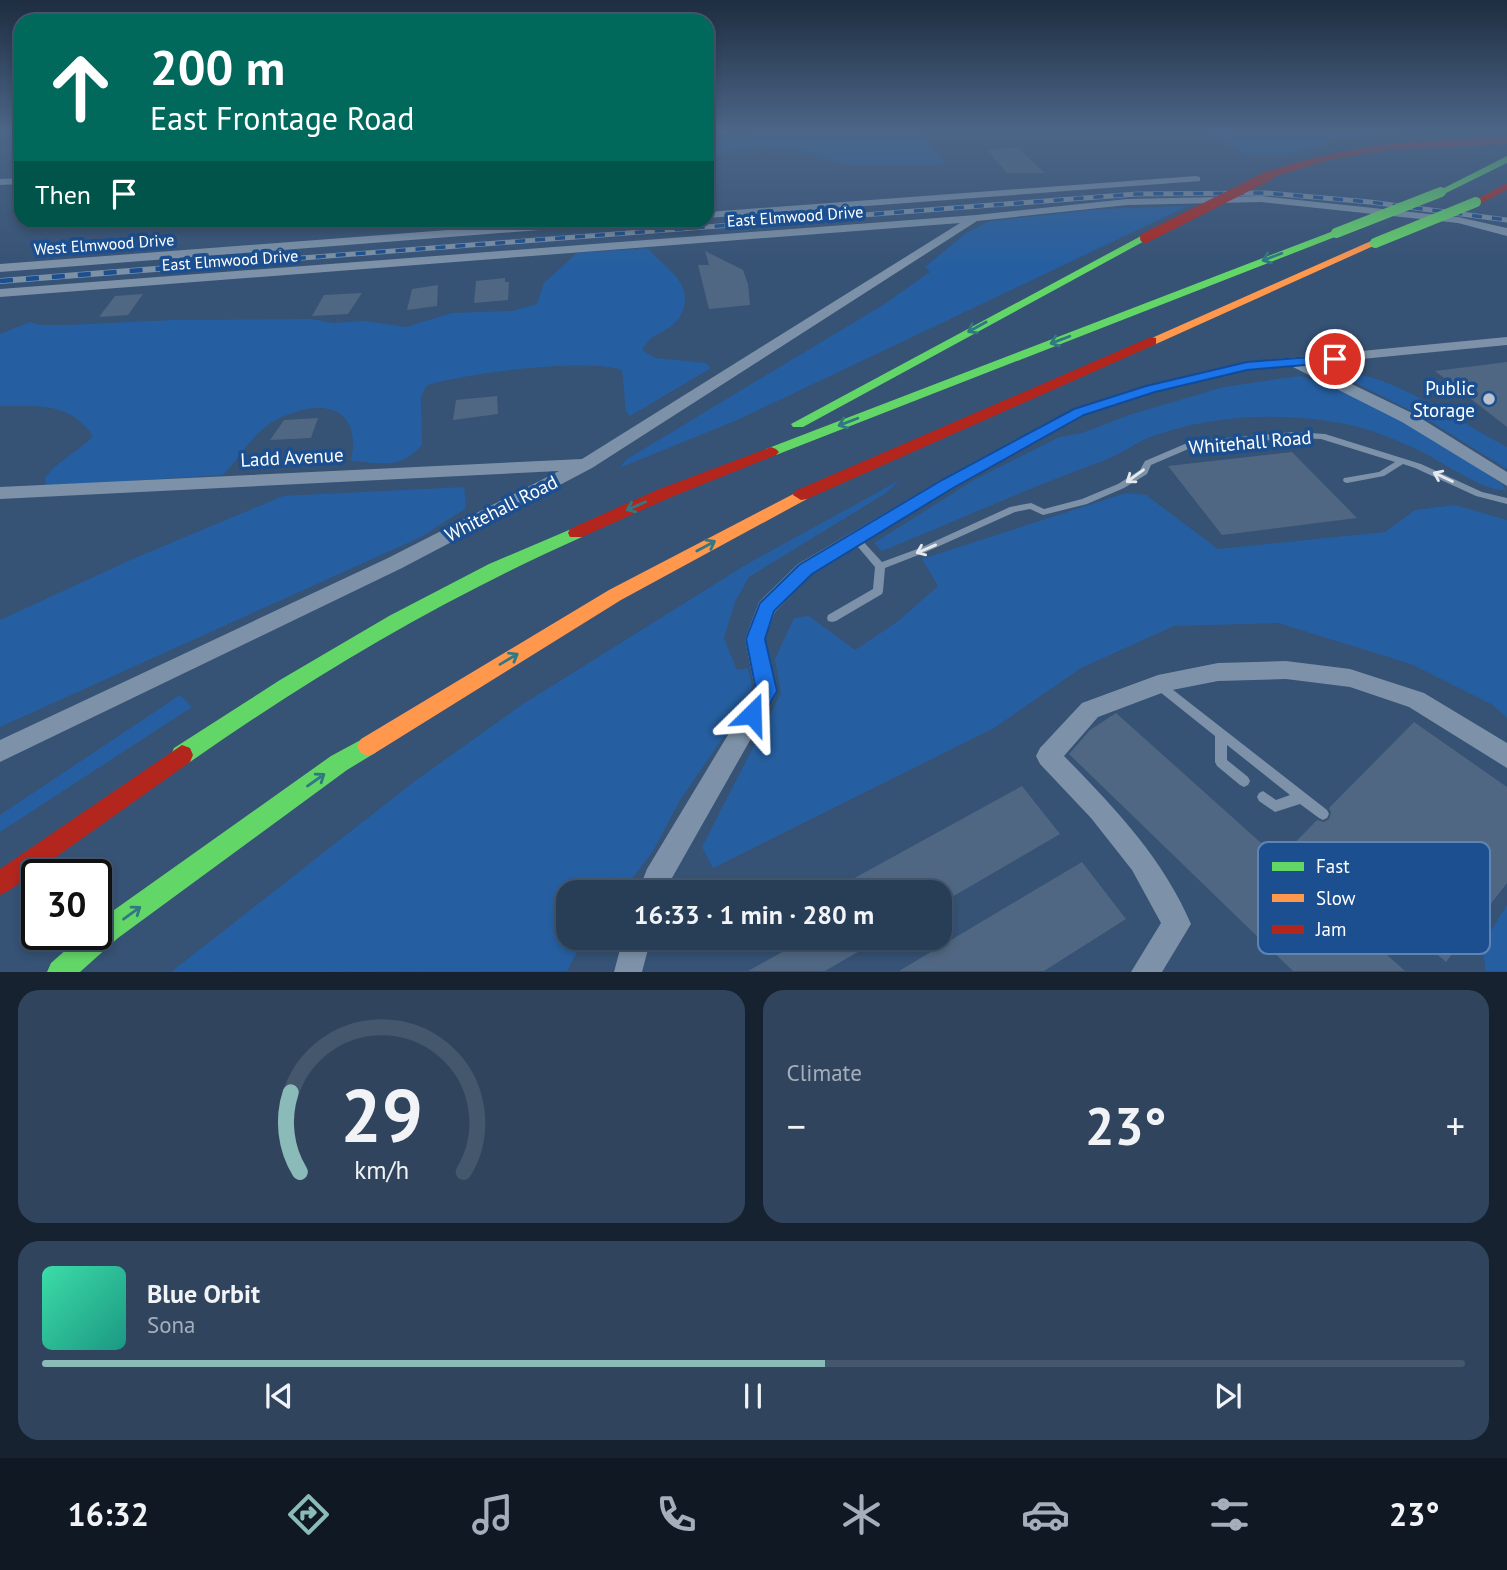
<!DOCTYPE html>
<html lang="en">
<head>
<meta charset="utf-8">
<style>
  body { margin:0; font-family:"PT Sans",sans-serif; background:#30455d; color:#f1f3f6; height:100vh; display:flex; flex-direction:column; font-size:26px; white-space:nowrap }
  * { box-sizing:border-box; margin:0 }
  p { font-size:23px; color:#a5aeba }
  .icon { flex:none; width:38px; height:38px; fill:none; stroke:currentColor; stroke-width:2; stroke-linecap:round; stroke-linejoin:round }
  .map { position:relative; height:972px; overflow:hidden }
  .drawer { display:flex; flex-direction:column; gap:18px; padding:18px; background:#162230; flex:1 }
  .drawer>* { flex:none }
  .banner { position:absolute; left:14px; top:14px; width:700px; height:214px; border-radius:21px; box-shadow:0 4px 10px #0003,0 0 0 2px #44576d; background:#00695c; color:#fff; overflow:hidden }
  .speed { position:absolute; left:21px; top:859px; display:flex; gap:14px; font-size:35px; font-weight:700; text-align:center }
  .speed>* { display:grid; place-content:center; width:91px; height:91px; border-radius:50%; background:#283e57; box-shadow:0 4px 10px #0003,0 0 0 2px #44576d; line-height:1 }
  .speed .limit { border:4px solid #111; border-radius:10px; background:#fff; color:#111 }
  .pin { position:absolute; display:grid; place-items:center; width:60px; height:60px; color:#fff; margin:-30px; border:4px solid #fff; border-radius:50%; box-shadow:0 2px 7px #0007 }
  .me { position:absolute; width:77px; margin:-38px; rotate:22deg; stroke-linejoin:round; filter:drop-shadow(0 0 5px #0008) }
  .turn { display:flex; align-items:center; gap:24px; height:147px; padding:0 21px; font-size:32px }
  .turn .icon { width:91px; height:91px; stroke-width:2.5 }
  .turn b { display:block; font-size:49px; line-height:60px }
  .then { display:flex; align-items:center; height:66px; padding:0 21px; background:#0003; gap:14px; font-size:26px }
  .big { font-size:52px; font-weight:700; line-height:1.1 }
  .drawer .tile { flex:1; display:flex; flex-direction:column; justify-content:center; gap:10px; min-width:0; padding:0 24px; border-radius:21px; background:#30455d }
  .drawer .dial { align-items:center; gap:0 }
  .dial svg { height:182px; overflow:visible; fill:none; stroke:#44576d; stroke-width:7; stroke-linecap:round; text-anchor:middle }
  .dial text { fill:#f1f3f6; stroke:none }
  .song { display:flex; align-items:center; gap:21px }
  .cover { width:84px; height:84px; border-radius:10px; background:linear-gradient(135deg,hsl(160 70% 55%),hsl(170 70% 35%)) }
  .played { height:7px; border-radius:4px; background:linear-gradient(90deg,#8bbbb9 55%,#44576d 55%) }
  .keys { display:flex; justify-content:space-around; direction:ltr }
  .heat { display:flex; justify-content:space-between; align-items:center; font-size:38px; direction:ltr }
  .drawer .tiles { flex:1; display:grid; gap:18px; grid-template-columns:1fr 1fr }
  .tile:last-child { grid-column:span 2 }
  .trip { position:absolute; left:556px; top:880px; width:396px; height:70px; border-radius:21px; background:#283e57; box-shadow:0 4px 10px #0003,0 0 0 2px #44576d; font-weight:700; line-height:70px; text-align:center }
  .dock { display:flex; height:112px; justify-content:space-around; align-items:center; background:#101923; color:#a5aeba }
  .dock .icon { width:49px; height:49px }
  .dock .selected { color:#8bbbb9 }
  .dock b { font-size:32px; color:#f1f3f6 }
  .map>svg:first-child { display:block }
  .green { fill:#265fa1 }
  .building { fill:#506783 }
  .lines { fill:none; stroke-linecap:round; stroke-linejoin:round }
  .lane { fill:#7d92a8; fill-rule:evenodd }
  .street { fill:#7d92a8; fill-rule:evenodd }
  .fast { fill:#63d668; fill-rule:evenodd }
  .slow { fill:#ff974d; fill-rule:evenodd }
  .jam { fill:#b3261e; fill-rule:evenodd }
  .rail-far1-casing { stroke:#7e92a7; stroke-width:5 }
  .rail-casing { stroke:#7e92a7; stroke-width:6 }
  .rail-far1 { stroke:#1b4f8f; stroke-width:3.5; stroke-dasharray:10; stroke-linecap:butt }
  .rail { stroke:#1b4f8f; stroke-width:4.5; stroke-dasharray:13; stroke-linecap:butt }
  .fast-bridge { stroke:#63d668; stroke-width:10 }
  .jam-bridge { stroke:#b3261e; stroke-width:10 }
  .oneway { stroke:#317883 }
  .oneway2 { stroke:#e5e9ee }
  .route { fill:#1a73e8; stroke:#114b97; stroke-width:2 }
  .poi-dot { fill:#b9c2ce; stroke:#1b4f8f; stroke-width:2.5 }
  .labels { text-anchor:middle; dominant-baseline:central; stroke-width:7; stroke-linejoin:round; paint-order:stroke }
  .far-street-label { font-size:16px; fill:#fff; stroke:#1b4f8f }
  .poi-label { font-size:19px; fill:#fff; stroke:#1b4f8f; text-anchor:end }
  .street-label { font-size:19px; fill:#fff; stroke:#1b4f8f }
  .key { fill:#1b4f8f; stroke:#5f84b1; stroke-width:2 }
  .key-label { font-size:19px; fill:#fff }
</style>
</head>
<body>
<div class="map">
<svg width="1507" height="972" viewBox="0 0 1507 972">
  <rect width="100%" height="100%" fill="#365274"/>
  <path class="green" d="M820,129H926L920,133L946,163L924,166H852L791,149L756,148L707,156V144L760,133Z
    M1196,129H1467L1380,134L1340,139L1285,156H1255L1238,154L1229,144Z
    M1188,206L735,421L619,468L627,459L883,305L930,272L925,267L966,233L990,221L1100,209Z
    M648,248C664,268 693,281 683,310C681,316 676,323 670,327C655,337 653,333 642,350L655,358L706,363L711,368L630,416L626,411L622,370C586,358 466,373 427,385L421,396L422,445C399,470 382,463 351,461C363,403 318,398 276,420C255,430 239,458 223,475L46,486L45,478C57,461 78,452 93,436C70,402 37,406 0,406V334L30,322L40,325H68L173,320L310,319L333,323L365,321L406,327L452,313L512,311L537,304L544,283L577,253Z
    M1352,374C1392,375 1470,428 1507,447V469L1422,416L1350,380Z
    M1300,376C1373,399 1440,441 1502,484L1506,490C1485,493 1440,460 1420,451C1395,439 1366,427 1340,423C1281,412 1213,415 1156,435C1137,441 1122,454 1103,461C1028,488 956,521 882,551L874,543L974,480L1059,437L1082,433L1132,414L1224,387Z
    M900,480L886,493L749,577L735,602L724,638L737,670L748,668L752,686L747,703L680,800L653,851L625,888L615,877L607,892H569V938H584L567,971L171,972L415,781L523,704L747,564Z
    M464,487L466,508L421,537L0,727V620L135,558L283,496Z
    M1126,493L1146,495L1218,549L1385,532L1415,510L1455,505L1507,520V718L1493,705L1411,664L1278,623L1174,626L1081,668L994,728L713,868L702,847L781,693L775,659L794,618L809,616L855,650L897,622L938,586L922,559Z
    M180,695L192,707L0,832V815Z
    M1507,905V971H1486L1482,945Z"/>
  <path class="building" d="M1017,147L1045,173H1007L987,150Z
    M705,251L743,270L748,284L750,305L709,309L698,265H709Z
    M505,278V282H509L508,300L474,303L476,281Z
    M438,285L437,306L407,310L412,289Z
    M362,293L348,314L312,316L324,295Z
    M143,294L128,315L99,317L115,296Z
    M1507,362V427L1435,371Z
    M497,396L498,414L453,420L456,400Z
    M318,418L311,438L270,440L284,420Z
    M1292,452L1357,518L1222,535L1168,466Z
    M1116,713L1279,859L1317,820L1324,822L1329,819L1331,813L1329,808L1414,722L1507,787V883L1446,962L1312,848L1292,870L1405,971H1293L1069,754L1090,730Z
    M1022,786L1060,834L940,904V892H829Z
    M1082,862L1126,919L1044,971H899Z
    M807,938H882L825,971H748Z"/>
  <g class="lines">
    <path class="lane" d="M1294,432L1325,434L1421,464L1482,492L1507,498V504L1476,496L1415,468L1403,464L1384,476L1347,483L1344,482L1343,480L1344,478L1379,472L1395,462L1321,439L1294,438L1193,447L1151,465L1147,474L1124,488L1087,504L1043,515L1030,509L1015,512L926,552L885,568L883,591L882,594L836,621L832,622L828,621L827,618L828,615L873,589L875,567L853,541L851,539L853,537H859L882,562L920,548L1010,507L1031,503L1044,509L1082,499L1118,484L1140,470L1145,461L1192,441Z
      M1159,680L1163,682L1327,810L1329,814L1327,818L1323,820L1319,818L1300,804L1275,812L1259,801L1257,797L1259,793L1263,791L1276,800L1290,795L1227,745V760L1248,777L1250,781L1248,785L1244,787L1240,785L1217,766L1215,762V736L1155,688L1154,685L1155,682Z"/>
    <path class="street" d="M717,129H738L707,137V131Z
      M1196,176L1200,177V181L707,218V212Z
      M21,178V184L0,185V179Z
      M1261,196L1458,217L1507,228V236L1458,223L1261,202L1127,205L977,221L592,468L402,568L0,762V740L388,558L559,471L0,499V487L582,459L960,223L0,297V289L976,215L1127,199Z
      M578,220H635L630,223L0,272V264Z
      M1507,337V345L1310,364L1414,414L1507,472V486L1402,422L1291,366L1247,370L1156,392L1085,415L953,488L812,574L775,612L765,639L777,691L774,698L664,892H638L647,869L755,690L745,639L759,602L798,564L941,480L1073,409L1146,386L1247,362Z
      M1286,661L1350,669L1424,693L1507,743V768L1409,707L1350,687L1286,679L1218,681L1167,691L1098,717L1064,756C1113,806 1163,858 1191,924L1162,972H1131L1161,923L1132,870L1091,818L1040,764L1036,756L1040,748L1082,703L1158,675L1218,663Z
      M623,938H651L642,972H614Z"/>
    <path class="fast" d="M1507,156V163L1444,194L1436,192Z
      M1336,230L1340,231V235L776,455H766L763,452L766,449Z
      M1141,236L1150,238L803,427H793L791,424Z
      M576,527L582,529L584,533L582,537C443,599 314,675 190,762L182,765L174,762L171,755L174,748L280,680L389,616L489,564Z
      M368,736L375,739L379,746L375,753L347,770L118,938L80,972H47L51,963L84,934H96V924L100,920L331,756Z"/>
    <path class="slow" d="M1371,241L1380,243L1156,344L1151,345L1145,341Z
      M801,490L807,491L809,495L807,499L621,600L375,753L368,756L361,753L357,746L361,739L609,590Z"/>
    <path class="jam" d="M1507,138V144L1387,150L1329,160L1270,178L1265,175C1276,167 1293,164 1306,160C1372,143 1439,139 1507,138Z
      M1507,183V190L1480,204L1471,202Z
      M1151,337L1156,338V344L807,499L801,500L793,495L795,491Z
      M771,447L776,449L779,452L776,455L669,498L582,537H570L568,533L570,529L657,490Z
      M182,745L190,748L193,755L190,762L8,891L0,895V869Z"/>
    <defs>
      <path id="rail-far1" d="M236,263L1137,194L1266,193L1370,202L1507,220"/>
      <path id="rail" d="M0,281L259,261"/>
    </defs>
    <use href="#rail-far1" class="rail-far1-casing"/>
    <use href="#rail" class="rail-casing"/>
    <use href="#rail-far1" class="rail-far1"/>
    <use href="#rail" class="rail"/>
    <path class="fast-bridge" d="M1336,233L1441,192
      M1375,243L1476,202"/>
    <path class="jam-bridge" d="M1145,238L1270,175"/>
  </g>
  <defs><path id="oneway-shaft" d="M-6 0H5M1.5-3L5.5 0L1.5 3" fill="none" stroke-width="1.6" stroke-linecap="round" stroke-linejoin="round" transform="scale(1.75)"/></defs>
  <g class="oneway">
    <use href="#oneway-shaft" transform="translate(1272 257) rotate(159)"/>
    <use href="#oneway-shaft" transform="translate(977 327) rotate(151)"/>
    <use href="#oneway-shaft" transform="translate(1060 340) rotate(159)"/>
    <use href="#oneway-shaft" transform="translate(848 422) rotate(159)"/>
    <use href="#oneway-shaft" transform="translate(636 506) rotate(156)"/>
    <use href="#oneway-shaft" transform="translate(706 546) rotate(-28)"/>
    <use href="#oneway-shaft" transform="translate(509 659) rotate(-31)"/>
    <use href="#oneway-shaft" transform="translate(316 780) rotate(-35)"/>
    <use href="#oneway-shaft" transform="translate(132 913) rotate(-36)"/>
  </g>
  <g class="oneway2">
    <use href="#oneway-shaft" transform="translate(1135 476) rotate(144)"/>
    <use href="#oneway-shaft" transform="translate(1443 477) rotate(-155)"/>
    <use href="#oneway-shaft" transform="translate(926 549) rotate(157)"/>
  </g>
  <linearGradient id="sky" x2="0" y2="1"><stop stop-color="#1e2d40"/><stop offset="0.49" stop-color="#4c6688"/><stop offset="1" stop-color="#4c6688" stop-opacity="0"/></linearGradient>
  <rect width="1507" height="265" fill="url(#sky)"/>
  <path class="route" d="M1335,355L1340,356V362L1247,370L1155,392L1084,415L953,488L812,574L774,611L765,639L777,691L760,721L752,723L745,721L742,714L756,690L746,639L760,603L799,565L942,480L1074,409L1146,386L1247,362Z"/>
  <circle class="poi-dot" cx="1489" cy="399" r="7"/>
  <g class="labels">
    <g class="far-street-label">
      <text transform="translate(795 216) rotate(-4)">East Elmwood Drive</text>
      <text transform="translate(104 244) rotate(-4)">West Elmwood Drive</text>
      <text transform="translate(230 260) rotate(-4)">East Elmwood Drive</text>
    </g>
    <g class="poi-label">
      <text x="1475" y="388">Public<tspan x="1475" dy="22">Storage</tspan></text>
    </g>
    <g class="street-label">
      <text transform="translate(1250 442) rotate(-5)">Whitehall Road</text>
      <text transform="translate(292 457) rotate(-3)">Ladd Avenue</text>
      <text transform="translate(501 508) rotate(-27)">Whitehall Road</text>
    </g>
  </g>
  <rect x="1258" y="842" width="232" height="112" rx="10" class="key"/>
  <rect x="1272" y="862" width="32" height="9" fill="#63d668"/>
  <rect x="1272" y="894" width="32" height="8" fill="#ff974d"/>
  <rect x="1272" y="925" width="32" height="9" fill="#b3261e"/>
  <g class="key-label">
    <text x="1316" y="873">Fast</text>
    <text x="1316" y="905">Slow</text>
    <text x="1316" y="936">Jam</text>
  </g>
</svg>
<div class="speed"><div class="limit">30</div></div>
<div class="pin" style="left:1335px;top:359px;background:#d93025"><svg class="icon" aria-label="arrive" viewBox="0 0 24 24"><path d="M6 21V4h12l-3 4 3 4H6"/></svg></div>
<svg class="me" style="left:752px;top:714px" viewBox="-20 -20 40 40"><path d="M0-17L14 15 0 8-14 15z" fill="#1a73e8" stroke="#fff" stroke-width="4"/></svg>
<div class="trip">16:33 · 1 min · 280 m</div>
<div class="banner">
<div class="turn"><svg class="icon" aria-label="ahead" viewBox="0 0 24 24"><path d="M12 20V5M6 11l6-6 6 6"/></svg><div><b>200 m</b>East Frontage Road</div></div>
<div class="then">Then<svg class="icon" aria-label="arrive" viewBox="0 0 24 24"><path d="M6 21V4h12l-3 4 3 4H6"/></svg></div>
</div>
</div>
<section class="drawer">
<div class="tiles">
<div class="tile dial"><svg viewBox="0 0 100 80">
<path d="M14 69A42 42 0 1 1 86 69"/>
<path d="M14 69A42 42 0 0 1 10 34" stroke="#8bbbb9"/>
<text x="50" y="56" font-size="32" font-weight="700">29</text>
<text x="50" y="72" font-size="11">km/h</text>
</svg></div>
<div class="tile"><p>Climate</p>
<div class="heat"><a>−</a><b class="big">23°</b><a>+</a></div>
</div>
<div class="tile">
<div class="song"><i class="cover"></i><div><b>Blue Orbit</b><p>Sona</p></div></div>
<div class="played"></div>
<div class="keys"><svg class="icon" aria-label="previous" viewBox="0 0 24 24"><path d="M18 5L8 12l10 7zM5 5v14"/></svg><svg class="icon" aria-label="pause" viewBox="0 0 24 24"><path d="M8 5v14M16 5v14"/></svg><svg class="icon" aria-label="next" viewBox="0 0 24 24"><path d="M6 5l10 7-10 7zM19 5v14"/></svg></div>
</div>
</div>
</section>
<nav class="dock">
<b>16:32</b>
<svg class="icon selected" aria-label="directions" viewBox="0 0 24 24"><path d="M12 3l9 9-9 9-9-9zM9 14v-3h6M13 9l2 2-2 2"/></svg>
<svg class="icon" aria-label="music" viewBox="0 0 24 24"><path d="M9 18V5l10-2v13"/><circle cx="6" cy="18" r="3"/><circle cx="16" cy="16" r="3"/></svg>
<svg class="icon" aria-label="phone" viewBox="0 0 24 24"><path d="M5 4h4l2 5-3 2q2 4 5 5l2-3 5 2v4C11 20 4 13 5 4z"/></svg>
<svg class="icon" aria-label="climate" viewBox="0 0 24 24"><path d="M12 3v18M4 7l16 10M4 17L20 7"/></svg>
<svg class="icon" aria-label="car" viewBox="0 0 24 24"><path d="M5 17H2v-5l4-1 3-4h7l3 4 3 1v5h-3M9 17h6M6 11h13"/><circle cx="7" cy="17" r="2"/><circle cx="17" cy="17" r="2"/></svg>
<svg class="icon" aria-label="filters" viewBox="0 0 24 24"><path d="M4 7h16M4 17h16"/><circle cx="9" cy="7" r="2"/><circle cx="15" cy="17" r="2"/></svg>
<b>23°</b>
</nav>
</body>
</html>
